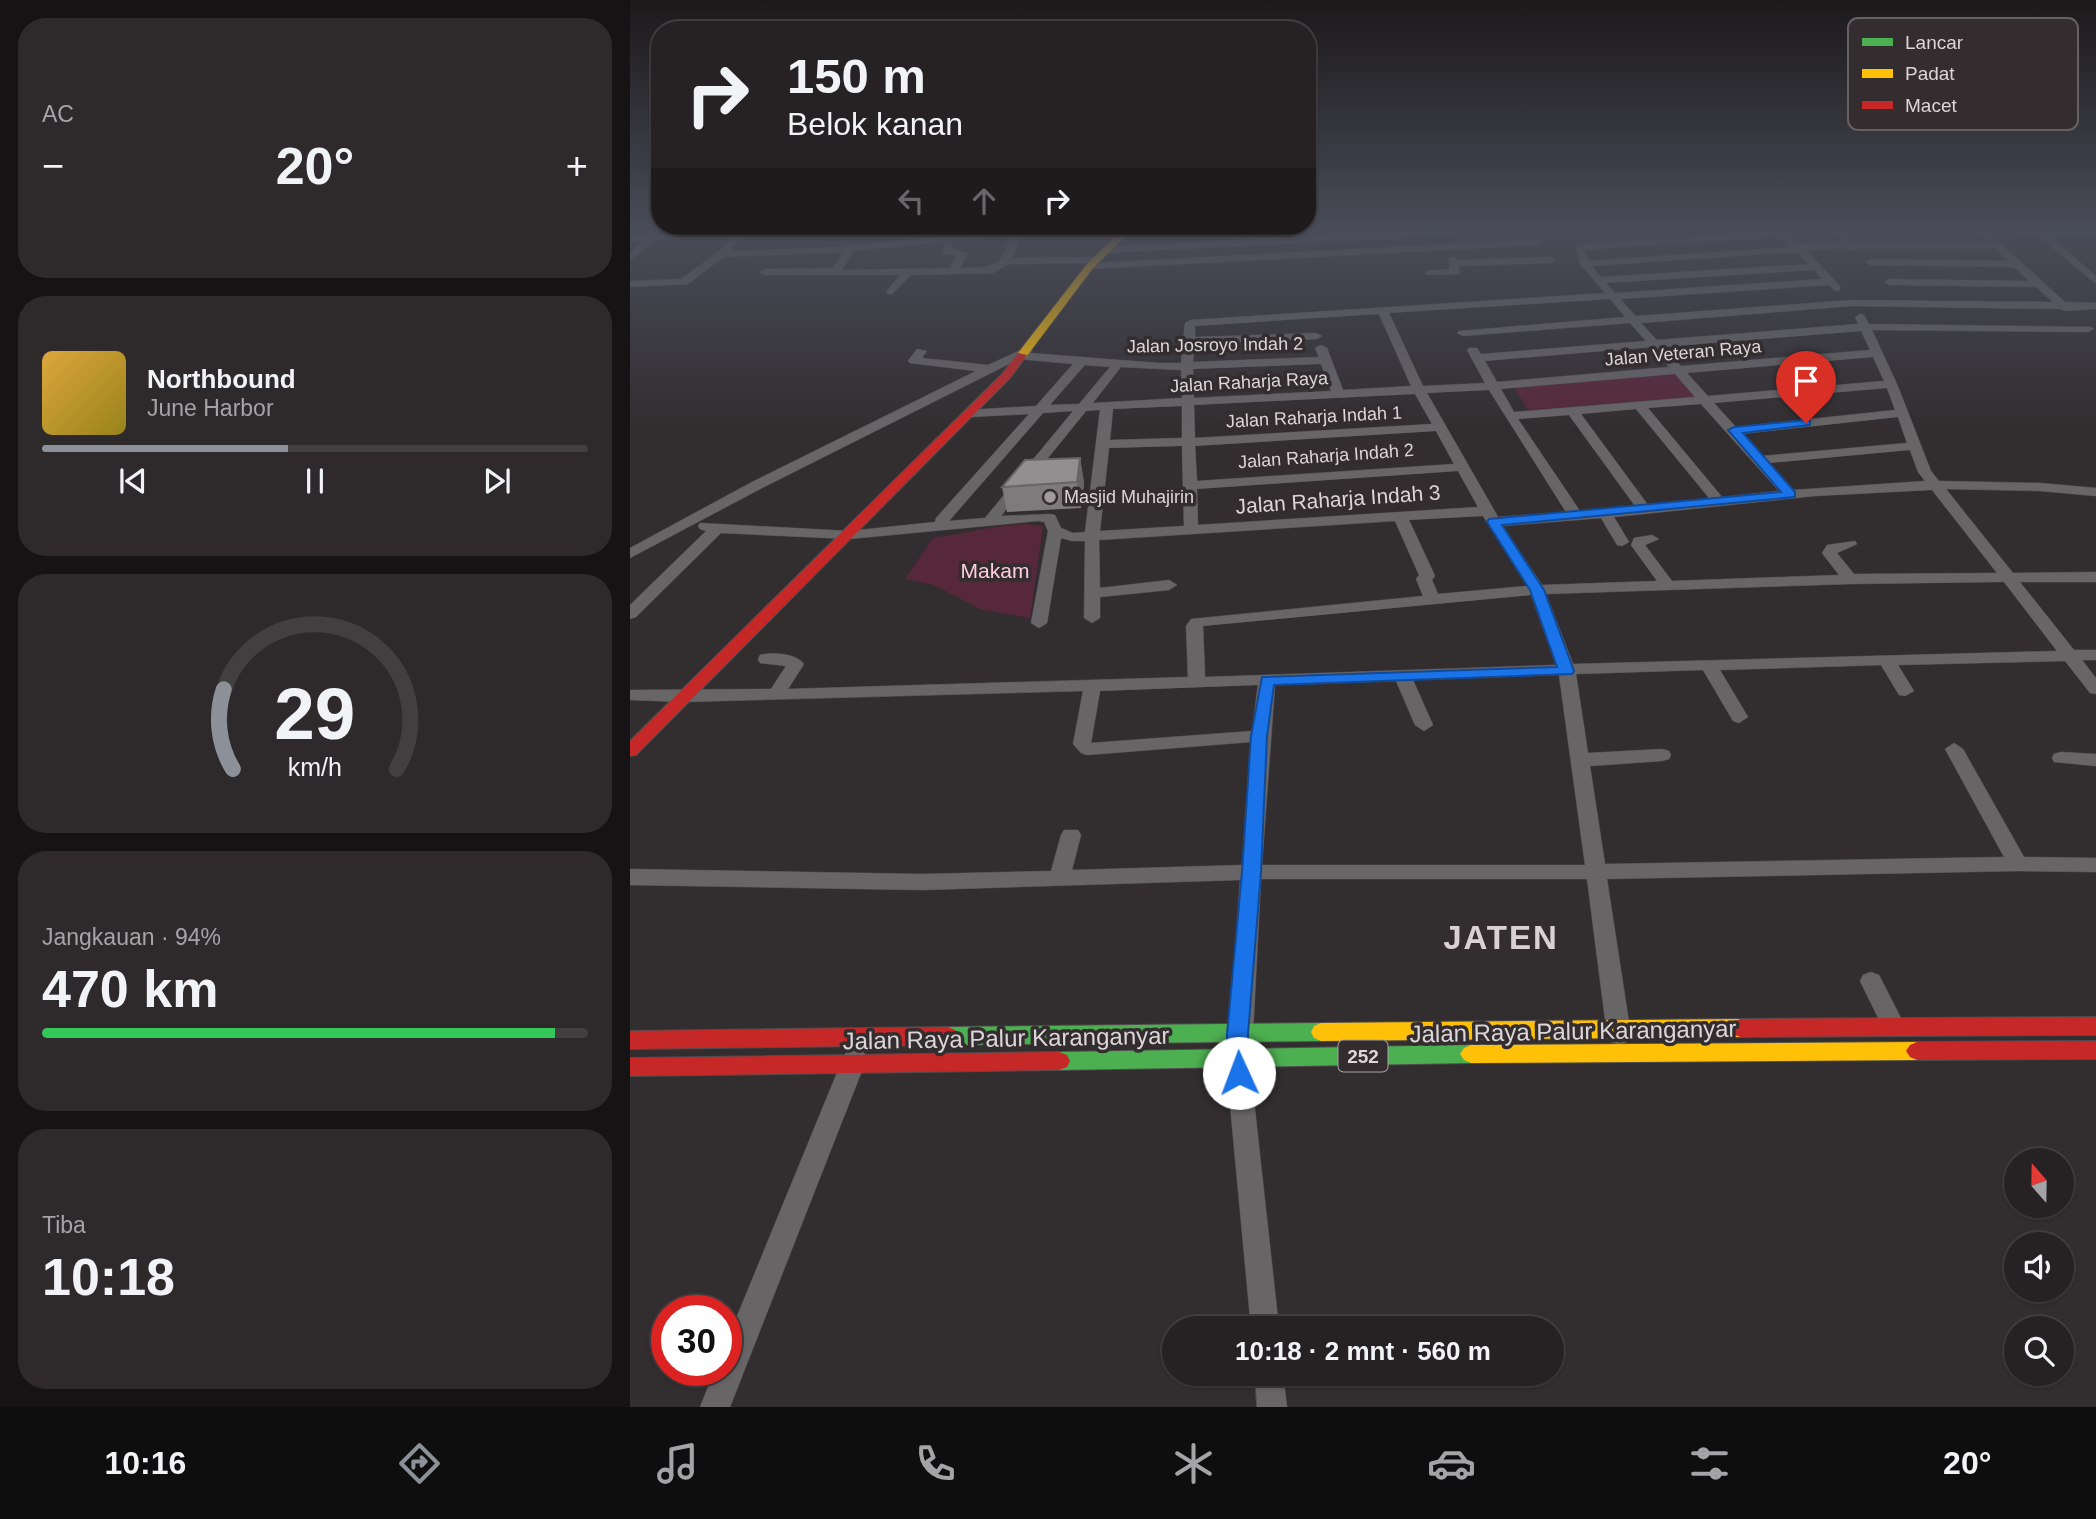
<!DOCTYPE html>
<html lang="id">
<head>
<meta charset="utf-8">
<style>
  body { margin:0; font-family:Arial,sans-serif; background:#2e2a2c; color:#f1f3f6; height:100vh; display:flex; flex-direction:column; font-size:26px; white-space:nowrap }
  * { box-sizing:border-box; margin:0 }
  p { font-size:23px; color:#a4a4a6 }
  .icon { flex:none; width:38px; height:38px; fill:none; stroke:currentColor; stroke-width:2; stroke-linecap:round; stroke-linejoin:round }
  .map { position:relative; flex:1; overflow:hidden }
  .sheet { display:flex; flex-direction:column; gap:18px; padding:18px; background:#151314; width:630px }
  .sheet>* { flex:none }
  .banner { position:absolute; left:21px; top:21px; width:665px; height:214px; border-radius:28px; box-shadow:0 2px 5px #0004,0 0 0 2px #423f41; background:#262224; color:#f1f3f6; overflow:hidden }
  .needle { width:46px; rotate:340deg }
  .tools { position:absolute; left:1374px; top:1148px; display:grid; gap:14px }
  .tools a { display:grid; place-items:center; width:70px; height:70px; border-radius:50%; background:#262224; box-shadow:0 2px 5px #0004,0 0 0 2px #423f41; font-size:35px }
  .speed { position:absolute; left:21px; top:1295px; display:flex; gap:14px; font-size:35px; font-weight:700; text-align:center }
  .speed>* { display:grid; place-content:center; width:91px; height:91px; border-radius:50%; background:#262224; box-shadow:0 2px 5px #0004,0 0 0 2px #423f41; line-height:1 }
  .speed .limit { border:10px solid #d22; background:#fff; color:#111 }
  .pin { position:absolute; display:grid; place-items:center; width:60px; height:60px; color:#fff; margin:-72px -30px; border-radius:50% 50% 50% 0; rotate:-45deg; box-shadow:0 0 7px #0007 }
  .pin .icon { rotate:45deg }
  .me { position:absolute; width:77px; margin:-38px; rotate:358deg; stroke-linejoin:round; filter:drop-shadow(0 0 5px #0008) }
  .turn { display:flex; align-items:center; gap:24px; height:147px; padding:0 21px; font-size:32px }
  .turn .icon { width:91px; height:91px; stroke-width:2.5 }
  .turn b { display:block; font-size:49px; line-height:60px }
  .lanes { display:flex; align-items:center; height:66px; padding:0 21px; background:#0003; justify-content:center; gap:35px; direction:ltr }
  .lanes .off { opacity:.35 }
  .big { font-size:52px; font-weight:700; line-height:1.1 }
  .sheet .tile { flex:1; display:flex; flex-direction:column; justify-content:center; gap:10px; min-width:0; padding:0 24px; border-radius:28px; background:#2e2a2c }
  .sheet .dial { align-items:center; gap:0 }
  .dial svg { height:182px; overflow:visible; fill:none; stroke:#423f41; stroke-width:7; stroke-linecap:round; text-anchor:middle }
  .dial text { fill:#f1f3f6; stroke:none }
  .song { display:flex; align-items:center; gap:21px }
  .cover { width:84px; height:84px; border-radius:10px; background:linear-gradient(135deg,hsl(40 70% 55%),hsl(50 70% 35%)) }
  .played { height:7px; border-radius:4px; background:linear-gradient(90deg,#8c9099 45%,#423f41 45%) }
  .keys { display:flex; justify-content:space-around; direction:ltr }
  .heat { display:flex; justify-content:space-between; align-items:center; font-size:38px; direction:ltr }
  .charge { height:10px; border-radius:5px; background:linear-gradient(90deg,#34c759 94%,#423f41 0) }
  .trip { position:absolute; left:532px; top:1316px; width:402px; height:70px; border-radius:35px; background:#262224; box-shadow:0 2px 5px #0004,0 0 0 2px #423f41; font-weight:700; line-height:70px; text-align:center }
  .menu { display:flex; height:112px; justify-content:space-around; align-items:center; background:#0f0e0e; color:#a4a4a6 }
  .menu .icon { width:49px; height:49px }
  .menu .on { color:#8c9099 }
  .menu b { font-size:32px; color:#f1f3f6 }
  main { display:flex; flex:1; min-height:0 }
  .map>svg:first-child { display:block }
  .green { fill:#57283a }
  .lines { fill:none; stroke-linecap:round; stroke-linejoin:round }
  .street-casing { stroke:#504c4e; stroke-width:1 }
  .fast-casing { stroke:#504c4e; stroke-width:2 }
  .slow-casing { stroke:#504c4e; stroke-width:2 }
  .jam-casing { stroke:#504c4e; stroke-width:2 }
  .street { fill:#686567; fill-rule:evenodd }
  .fast { fill:#4caf50; fill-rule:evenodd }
  .slow { fill:#ffc107; fill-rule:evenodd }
  .jam { fill:#c62828; fill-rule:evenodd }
  .wall { fill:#7e7b7d }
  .shaded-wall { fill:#676466 }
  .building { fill:#938f91; stroke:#676466; stroke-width:2 }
  .route { fill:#1a73e8; stroke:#114b97; stroke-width:2 }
  .poi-dot { fill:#a09b9d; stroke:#332d2f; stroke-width:2.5 }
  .labels { text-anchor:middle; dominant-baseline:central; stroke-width:7; stroke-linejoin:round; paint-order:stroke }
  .far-street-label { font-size:18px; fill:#dbd6d8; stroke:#332d2f }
  .far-poi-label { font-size:18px; fill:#dbd6d8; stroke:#332d2f; text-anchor:start }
  .shield { fill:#332d2f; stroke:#a9a3a5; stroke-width:2 }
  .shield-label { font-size:19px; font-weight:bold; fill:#dbd6d8 }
  .street-label { font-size:21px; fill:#dbd6d8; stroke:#332d2f }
  .park-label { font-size:21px; fill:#fcd; stroke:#332d2f }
  .near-street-label { font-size:24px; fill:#dbd6d8; stroke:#332d2f }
  .near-district-label { font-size:33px; font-weight:bold; letter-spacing:2px; fill:#dad1d4; stroke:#332d2f }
  .key { fill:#332d2f; stroke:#656062; stroke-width:2 }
  .key-label { font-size:19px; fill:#dbd6d8 }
</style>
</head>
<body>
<main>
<section class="sheet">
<div class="tile"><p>AC</p>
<div class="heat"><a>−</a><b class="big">20°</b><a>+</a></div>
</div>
<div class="tile">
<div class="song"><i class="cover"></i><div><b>Northbound</b><p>June Harbor</p></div></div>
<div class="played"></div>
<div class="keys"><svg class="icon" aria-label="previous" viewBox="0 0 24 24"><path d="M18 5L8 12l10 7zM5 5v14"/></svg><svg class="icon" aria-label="pause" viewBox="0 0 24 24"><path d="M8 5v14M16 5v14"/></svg><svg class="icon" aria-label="next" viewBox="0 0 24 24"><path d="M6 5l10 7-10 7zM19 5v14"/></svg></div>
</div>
<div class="tile dial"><svg viewBox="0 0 100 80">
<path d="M14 69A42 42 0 1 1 86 69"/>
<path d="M14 69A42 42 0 0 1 10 34" stroke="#8c9099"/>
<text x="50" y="56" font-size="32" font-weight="700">29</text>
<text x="50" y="72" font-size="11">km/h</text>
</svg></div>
<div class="tile"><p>Jangkauan · 94%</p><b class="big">470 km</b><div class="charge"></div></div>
<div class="tile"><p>Tiba</p><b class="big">10:18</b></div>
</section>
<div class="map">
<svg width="1466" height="1407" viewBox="0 0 1466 1407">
  <rect width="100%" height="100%" fill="#322e30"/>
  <path class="green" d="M1045,374L1065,397L898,410L884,387Z
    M396,524L413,526L400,618L350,609L304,585L275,579L303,538C334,534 364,525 396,524Z"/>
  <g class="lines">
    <defs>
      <path id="street" d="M90,229H135L116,233L99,251L189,248L312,237L311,229H319L321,236L392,229L383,258L466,257L471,260L467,263L909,239L914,242L909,245L460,269L455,266L460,263L379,264L363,273L281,275L261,295L256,292L270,275H134L129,272L134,269L203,268L213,252L93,257L58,284L0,287V281L51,279L88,252L105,234L24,240L0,262V253L13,241L0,242V236L19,235L25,231L30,234ZM380,236C371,270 362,267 330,268L338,253L322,249L323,242ZM314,242L313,254L327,256L320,268L212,270L223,251Z
        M510,229H567L496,236L491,233Z
        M804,229H841L809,236L476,253L471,250L476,247Z
        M1136,229H1147L1170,244L1212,242L1197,229H1207L1223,242H1358L1347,232L1327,229L1466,230V236H1420L1466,276V284L1405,233L1358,232L1435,302L1466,303V309L1435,311L1430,309L1222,306L1011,323L1027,340L1228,324L1225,317L1230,314L1234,315L1239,324L1462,327L1464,329L1458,332L1242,330L1267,384L1301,471L1309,481L1410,483L1466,488V496L1410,491L1316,489L1383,573L1466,572V582H1390L1444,650H1466V660H1452L1466,678V694L1460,693L1435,661L1268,665L1284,691L1275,696L1269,695L1251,665L1090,670L1118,717L1109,723L1103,721L1073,670L946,674L958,753L1032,749L1039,751L1041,755L1039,759L1032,761L960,766L975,864L1374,857L1315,749L1324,743L1333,749L1394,857L1466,858V872L1388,871L977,879L1001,1035L997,1042L989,1045L981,1042L977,1035L957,879H631L621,1073L649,1328H621L597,1073L610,880L292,890L0,885V869L292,874L421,871L431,835L434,830H448L451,835L442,870L612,865L621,742L457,755L451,753L443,744L453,691L54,702L0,700V690L141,689L156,666L130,663L128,659L130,655C143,652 165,653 174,664L158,689L558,677L556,626L561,619L793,596L786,579L789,575L765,521L469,540L470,588L539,580L547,585L539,590L470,597V618L462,623L454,618L455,541H442L431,538L417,623L409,628L401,623L418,531L414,522L408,521L219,539L91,533L6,617L0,619V605L76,531L70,529L68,526L70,523L219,531L305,522L306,518L399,414L340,417L336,416V410L406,406L443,364L389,359L132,488L0,558V548L122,482L346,371L280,363L278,361L287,349L297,351L292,358L358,365L397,347L403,350L400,353L529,363H551L555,323L560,320L975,293L950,264L946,247L954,244L1138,232ZM1146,237L1161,247L959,261L954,250ZM1218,248L1224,251L1229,248H1364L1378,261L1240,259L1235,262L1240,265L1384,267L1399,281L1259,279L1254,282L1259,285L1406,287L1423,302L1222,300L1006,316L990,299L1198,285L1206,291L1210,290V286L1176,250ZM1167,252L1179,264L971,277L962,266ZM1184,270L1192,279L985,293L976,283ZM980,299L995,317L829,331L827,333L833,336L1000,323L1016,341L851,354L847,348H839L837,350L855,383L793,386L759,313ZM749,314L781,386L713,390L697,348L691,345L685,348L689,357L563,362L564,344L686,339L692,336L686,333L565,337V326ZM1231,331L1240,350L1051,366L1033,347ZM1021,347L1039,367L867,382L855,361ZM1243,357L1254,381L1078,396L1057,373ZM691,364L701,391L564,398L563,369ZM455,365L480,367L449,404L420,405ZM491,367L551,370L552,398L463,403ZM1045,374L1065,397L884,412L871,389ZM1257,388L1265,410L1106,427L1084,403ZM859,390L936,512L868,517L797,393ZM785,394L802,424L565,438L564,405ZM1071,404L1149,491L1092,497L1018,408ZM552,406V438L480,440L483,409ZM1006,409L1079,498L1018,505L951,414ZM470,410L455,532L443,533L431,528L425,515L420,514L371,516L456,411ZM443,411L355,518L319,521L413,413ZM939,415L1005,506L950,511L888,419ZM1268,417L1277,443L1132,456L1112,434ZM806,431L824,464L567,481L565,446ZM552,446L554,526L470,531L479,448ZM1280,450L1288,472L1295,481L1163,490L1139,463ZM828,471L848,507L568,525L567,489ZM1302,490L1367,573L1224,574L1207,553L1227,544L1225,541L1197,545L1192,553L1209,575L1042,581L1015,545L1029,539L1022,535L1004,538L1001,545L1027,581L912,585L873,526L971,518L987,545L992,546L999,542L984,517L1185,496ZM853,516L897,586L808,594L802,580L805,576L779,520ZM1374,582L1427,651L943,664L916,594L1220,584ZM901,595L926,665L575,677L573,626ZM929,675L955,865H632L645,685L766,681L785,725L794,731L803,725L783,680ZM628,685L622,731L461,743L470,691Z
        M819,257H825L827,260L921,257L926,260L921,263L829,266V274L796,275V271L819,269Z
        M1431,752L1466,754V766L1424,762L1422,758L1424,754Z
        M1241,972L1249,975L1271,1018L1275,1025L1271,1032L1263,1035L1255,1032L1230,981L1233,975Z
        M225,1048L233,1051L237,1058L100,1407H70L85,1370H96V1343L213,1058L217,1051Z
        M625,1374H653L657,1407H627Z"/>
      <path id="fast" d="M691,1023L698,1026L701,1032L698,1038L691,1041L318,1045L311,1042L308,1036L311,1030L318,1027Z
        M841,1045L848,1048L852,1054L848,1060L841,1063L429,1070L421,1067L418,1061L421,1055L429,1052Z"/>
      <path id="slow" d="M494,229H503L463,268L396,357H388V353L457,264Z
        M1110,1019L1117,1022L1120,1028L1117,1034L1110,1037L691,1041L684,1038L681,1032L684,1026L691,1023Z
        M1287,1042L1294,1045L1298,1051L1294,1057L1287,1060L841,1063L834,1060L830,1054L834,1048L841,1045Z"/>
      <path id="jam" d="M388,353L397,355L380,378L6,755L0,756V741L372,374Z
        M1466,1017V1035L1110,1037L1103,1034L1100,1028L1103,1022L1110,1019Z
        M318,1027L325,1030L328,1036L325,1042L318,1045L0,1049V1031Z
        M1466,1041V1059L1287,1060L1280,1057L1276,1051L1280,1045L1287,1042Z
        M429,1052L437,1055L440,1061L437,1067L429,1070L0,1076V1058Z"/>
    </defs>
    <use href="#street" class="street-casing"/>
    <use href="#fast" class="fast-casing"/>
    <use href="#slow" class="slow-casing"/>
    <use href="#jam" class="jam-casing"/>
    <use href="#street" class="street"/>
    <use href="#fast" class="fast"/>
    <use href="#slow" class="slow"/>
    <use href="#jam" class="jam"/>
  </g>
  <path class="wall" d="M450,458L454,483L451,508L377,512L372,487Z"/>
  <path class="shaded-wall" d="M450,458L454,483L451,508L447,482Z"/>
  <path class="building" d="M450,458L447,482L372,487L395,460Z"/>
  <linearGradient id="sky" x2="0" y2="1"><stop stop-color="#1c191a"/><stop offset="0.54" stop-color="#494c59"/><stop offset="1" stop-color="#494c59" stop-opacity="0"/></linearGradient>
  <rect width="1466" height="426" fill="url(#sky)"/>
  <path class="route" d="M1176,420L1180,421V425L1113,433L1165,492V497L872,525L914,590L944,671L942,674L644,685L637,736L631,872L618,1034L620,1073L616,1079L609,1082L601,1079L598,1073L597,1034L612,872L621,736L632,677L927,667L900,590L857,522L859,519L1151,492L1098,430L1104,427Z"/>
  <circle class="poi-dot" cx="420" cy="497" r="7"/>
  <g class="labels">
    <g class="far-street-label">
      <text transform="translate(585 345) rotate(-1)">Jalan Josroyo Indah 2</text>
      <text transform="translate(1053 353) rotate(-5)">Jalan Veteran Raya</text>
      <text transform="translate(619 382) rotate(-3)">Jalan Raharja Raya</text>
      <text transform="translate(684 417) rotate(-3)">Jalan Raharja Indah 1</text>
      <text transform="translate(696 456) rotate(-4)">Jalan Raharja Indah 2</text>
    </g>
    <g class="far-poi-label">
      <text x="434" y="497">Masjid Muhajirin</text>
    </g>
    <rect class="shield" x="708.5" y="1040.5" width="49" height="31" rx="5"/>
    <g class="shield-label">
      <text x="733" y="1056">252</text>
    </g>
    <g class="street-label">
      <text transform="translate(708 499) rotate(-4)">Jalan Raharja Indah 3</text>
    </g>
    <g class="park-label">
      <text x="365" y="570">Makam</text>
    </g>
    <g class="near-street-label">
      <text transform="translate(943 1031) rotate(-1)">Jalan Raya Palur Karanganyar</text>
      <text transform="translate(376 1038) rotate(-1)">Jalan Raya Palur Karanganyar</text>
    </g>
    <g class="near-district-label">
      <text x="871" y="937">JATEN</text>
    </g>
  </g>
  <rect x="1218" y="18" width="230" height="112" rx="10" class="key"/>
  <rect x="1232" y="38" width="31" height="8" fill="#4caf50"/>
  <rect x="1232" y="69" width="31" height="9" fill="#ffc107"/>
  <rect x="1232" y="101" width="31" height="8" fill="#c62828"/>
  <g class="key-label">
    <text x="1275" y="49">Lancar</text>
    <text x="1275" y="80">Padat</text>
    <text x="1275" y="112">Macet</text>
  </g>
</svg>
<div class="tools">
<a><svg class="needle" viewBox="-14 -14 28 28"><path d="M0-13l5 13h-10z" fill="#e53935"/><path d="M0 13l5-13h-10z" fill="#a4a4a6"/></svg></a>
<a><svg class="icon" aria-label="sound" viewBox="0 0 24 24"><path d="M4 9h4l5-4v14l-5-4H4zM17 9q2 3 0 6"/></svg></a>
<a><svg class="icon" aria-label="search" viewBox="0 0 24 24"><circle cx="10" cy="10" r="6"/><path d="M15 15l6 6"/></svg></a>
</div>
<div class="speed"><div class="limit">30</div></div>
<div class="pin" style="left:1176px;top:423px;background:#d93025"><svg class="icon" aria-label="arrive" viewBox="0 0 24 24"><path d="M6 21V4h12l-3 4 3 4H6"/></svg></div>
<svg class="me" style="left:609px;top:1073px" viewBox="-20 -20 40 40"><circle r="19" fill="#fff"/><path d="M0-13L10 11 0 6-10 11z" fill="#1a73e8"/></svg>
<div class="trip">10:18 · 2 mnt · 560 m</div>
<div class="banner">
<div class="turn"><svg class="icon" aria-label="right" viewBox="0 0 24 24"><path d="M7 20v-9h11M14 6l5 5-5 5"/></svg><div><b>150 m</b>Belok kanan</div></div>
<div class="lanes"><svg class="icon off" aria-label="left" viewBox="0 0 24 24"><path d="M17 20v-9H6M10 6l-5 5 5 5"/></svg><svg class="icon off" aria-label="ahead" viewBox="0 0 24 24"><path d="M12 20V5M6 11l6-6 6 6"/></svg><svg class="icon" aria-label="right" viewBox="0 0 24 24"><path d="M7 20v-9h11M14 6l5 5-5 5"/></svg></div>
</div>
</div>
</main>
<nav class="menu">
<b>10:16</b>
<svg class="icon on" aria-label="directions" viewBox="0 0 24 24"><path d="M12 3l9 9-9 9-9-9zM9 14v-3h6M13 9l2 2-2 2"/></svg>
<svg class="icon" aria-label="music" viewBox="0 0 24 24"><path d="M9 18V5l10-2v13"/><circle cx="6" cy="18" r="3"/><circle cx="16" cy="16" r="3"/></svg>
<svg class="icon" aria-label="phone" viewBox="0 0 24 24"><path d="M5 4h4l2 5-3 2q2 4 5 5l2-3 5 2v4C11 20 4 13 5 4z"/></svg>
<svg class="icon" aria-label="climate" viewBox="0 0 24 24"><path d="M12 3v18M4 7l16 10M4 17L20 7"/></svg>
<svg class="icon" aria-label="car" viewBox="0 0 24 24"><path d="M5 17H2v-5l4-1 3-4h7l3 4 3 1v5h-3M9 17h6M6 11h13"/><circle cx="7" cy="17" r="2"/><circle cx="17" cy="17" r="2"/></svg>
<svg class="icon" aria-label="filters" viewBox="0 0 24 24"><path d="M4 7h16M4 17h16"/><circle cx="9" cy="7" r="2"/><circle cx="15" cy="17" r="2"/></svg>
<b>20°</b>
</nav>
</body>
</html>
